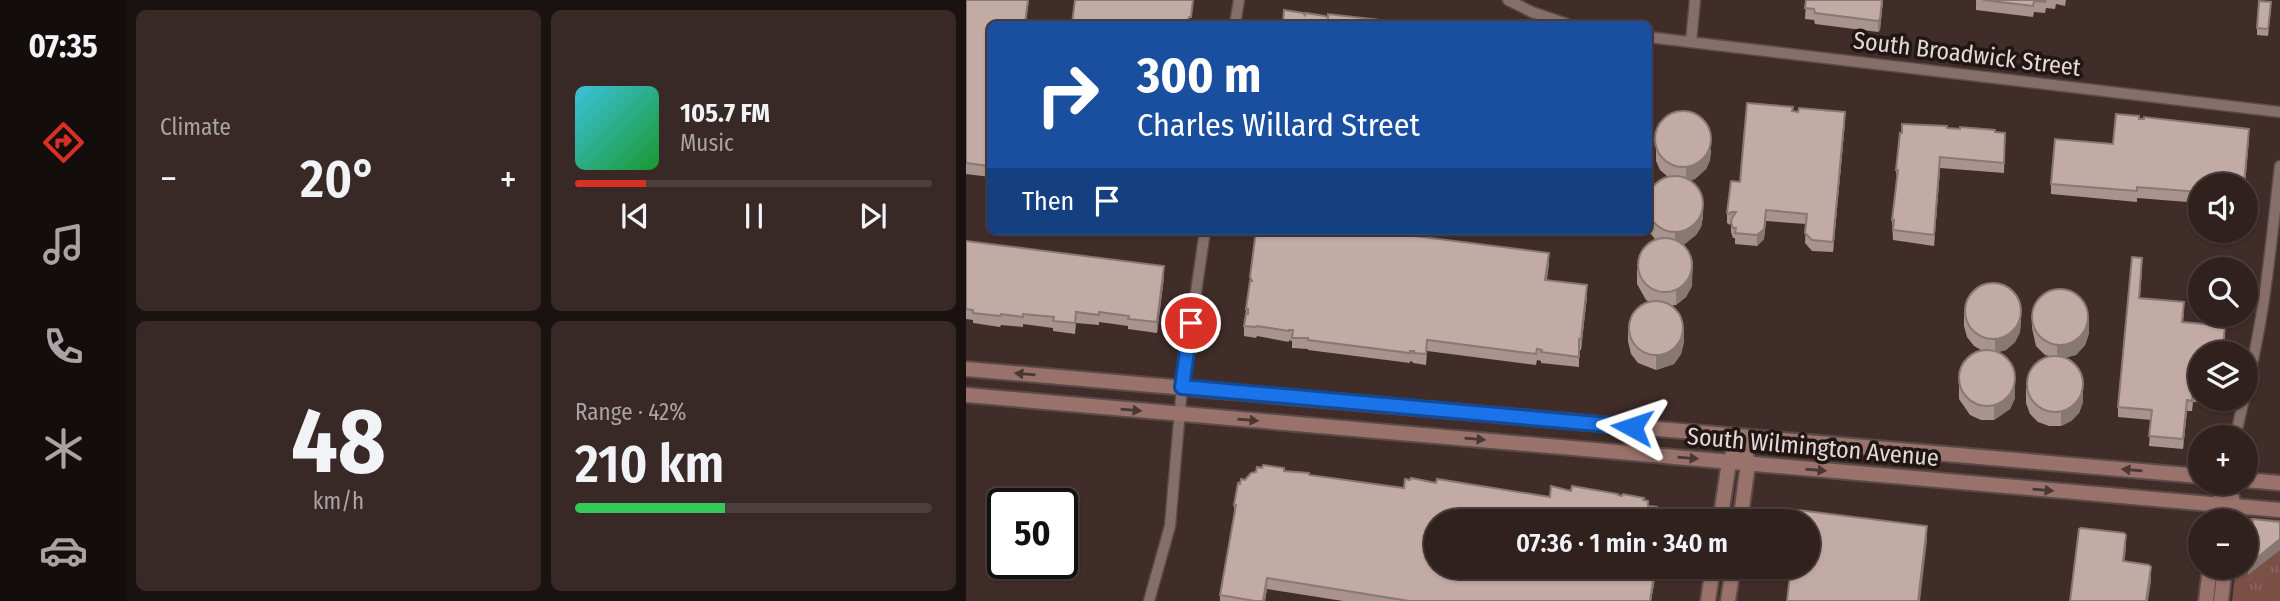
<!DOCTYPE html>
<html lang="en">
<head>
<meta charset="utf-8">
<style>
  body { margin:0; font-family:"Fira Sans Condensed",sans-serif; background:#382927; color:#f1f3f6; height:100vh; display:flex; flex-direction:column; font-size:26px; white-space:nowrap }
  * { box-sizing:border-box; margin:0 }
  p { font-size:23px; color:#a8a3a4 }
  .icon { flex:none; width:38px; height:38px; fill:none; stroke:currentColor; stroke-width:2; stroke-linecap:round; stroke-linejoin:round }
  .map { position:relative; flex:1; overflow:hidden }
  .panel { display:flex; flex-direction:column; gap:10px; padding:10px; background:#1a1210; width:840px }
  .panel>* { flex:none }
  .banner { position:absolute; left:21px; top:21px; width:665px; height:214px; border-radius:10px; box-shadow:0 2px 5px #0004,0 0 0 2px #4b3e3c; background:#1a4fa0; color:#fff; overflow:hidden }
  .buttons { position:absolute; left:1222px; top:173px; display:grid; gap:14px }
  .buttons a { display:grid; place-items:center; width:70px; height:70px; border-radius:50%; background:#30211e; box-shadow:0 2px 5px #0004,0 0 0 2px #4b3e3c; font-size:35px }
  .speed { position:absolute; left:21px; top:488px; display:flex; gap:14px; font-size:35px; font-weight:700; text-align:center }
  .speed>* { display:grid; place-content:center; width:91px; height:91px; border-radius:50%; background:#30211e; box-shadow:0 2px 5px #0004,0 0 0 2px #4b3e3c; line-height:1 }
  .speed .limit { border:4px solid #111; border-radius:10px; background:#fff; color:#111 }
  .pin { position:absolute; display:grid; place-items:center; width:60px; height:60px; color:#fff; margin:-30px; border:4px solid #fff; border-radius:50%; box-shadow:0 2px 7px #0007 }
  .me { position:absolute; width:77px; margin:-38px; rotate:275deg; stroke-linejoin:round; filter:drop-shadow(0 0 5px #0008) }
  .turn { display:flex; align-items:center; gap:24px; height:147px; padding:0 35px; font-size:32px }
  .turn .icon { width:91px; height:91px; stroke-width:2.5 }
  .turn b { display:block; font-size:49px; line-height:60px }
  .then { display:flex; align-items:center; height:66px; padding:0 35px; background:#0003; gap:14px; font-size:26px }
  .big { font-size:52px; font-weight:600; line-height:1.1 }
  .panel .widget { flex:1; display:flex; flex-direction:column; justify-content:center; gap:10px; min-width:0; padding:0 24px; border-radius:10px; background:#382927 }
  .panel .dial { align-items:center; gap:0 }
  .dial b { font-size:91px; line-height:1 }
  .song { display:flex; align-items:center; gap:21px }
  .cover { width:84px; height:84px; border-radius:10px; background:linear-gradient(135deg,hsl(190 70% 55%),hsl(130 70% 35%)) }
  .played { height:7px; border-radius:4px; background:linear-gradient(90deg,#d93025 20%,#4b3e3c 20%) }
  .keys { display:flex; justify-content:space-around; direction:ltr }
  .heat { display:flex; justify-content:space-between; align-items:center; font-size:38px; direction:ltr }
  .charge { height:10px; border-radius:5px; background:linear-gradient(90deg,#34c759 42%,#4b3e3c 0) }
  .panel .tiles { flex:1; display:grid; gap:10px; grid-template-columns:repeat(2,1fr) }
  .trip { position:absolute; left:458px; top:509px; width:396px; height:70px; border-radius:35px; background:#30211e; box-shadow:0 2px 5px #0004,0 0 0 2px #4b3e3c; font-weight:600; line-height:70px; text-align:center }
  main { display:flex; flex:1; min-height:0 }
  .dock { display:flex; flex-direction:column; width:126px; justify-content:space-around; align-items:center; background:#130d0c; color:#a8a3a4 }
  .dock .icon { width:49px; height:49px }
  .dock .on { color:#d93025 }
  .dock b { font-size:32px; color:#f1f3f6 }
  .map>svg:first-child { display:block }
  .grass { fill:url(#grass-tufts) }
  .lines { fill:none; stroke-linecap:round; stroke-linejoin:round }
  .street-casing { stroke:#5b4b48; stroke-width:13 }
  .secondary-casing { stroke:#5b4b48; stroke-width:18 }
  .street { stroke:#866f6a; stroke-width:10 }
  .secondary { stroke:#99736b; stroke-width:14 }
  .wall { fill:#a8938e }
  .shaded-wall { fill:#887874 }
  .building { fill:#c3aba5; stroke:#887874; stroke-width:2 }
  .oneway { fill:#4a3733 }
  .route-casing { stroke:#114b97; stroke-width:18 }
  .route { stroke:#1a73e8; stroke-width:12 }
  .labels { text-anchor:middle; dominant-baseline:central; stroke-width:7; stroke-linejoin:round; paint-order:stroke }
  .street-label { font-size:24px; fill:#e4d7d4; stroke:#201715 }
</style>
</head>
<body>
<main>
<nav class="dock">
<b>07:35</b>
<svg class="icon on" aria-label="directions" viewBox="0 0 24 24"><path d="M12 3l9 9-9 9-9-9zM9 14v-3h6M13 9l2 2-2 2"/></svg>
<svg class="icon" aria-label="music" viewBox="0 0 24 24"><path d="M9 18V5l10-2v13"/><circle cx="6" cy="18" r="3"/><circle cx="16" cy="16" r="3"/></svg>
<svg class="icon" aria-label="phone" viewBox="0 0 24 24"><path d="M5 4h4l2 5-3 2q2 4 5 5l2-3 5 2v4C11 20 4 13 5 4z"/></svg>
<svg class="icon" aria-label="climate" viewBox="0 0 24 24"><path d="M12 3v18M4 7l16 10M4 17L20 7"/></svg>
<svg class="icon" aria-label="car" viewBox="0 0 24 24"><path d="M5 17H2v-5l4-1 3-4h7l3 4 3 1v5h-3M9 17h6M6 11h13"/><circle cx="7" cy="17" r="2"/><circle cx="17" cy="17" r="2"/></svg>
</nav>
<section class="panel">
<div class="tiles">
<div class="widget"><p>Climate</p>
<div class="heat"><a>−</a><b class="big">20°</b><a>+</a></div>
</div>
<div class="widget">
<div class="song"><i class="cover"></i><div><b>105.7 FM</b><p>Music</p></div></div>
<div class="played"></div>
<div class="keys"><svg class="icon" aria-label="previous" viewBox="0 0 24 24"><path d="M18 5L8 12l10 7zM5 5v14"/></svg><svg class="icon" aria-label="pause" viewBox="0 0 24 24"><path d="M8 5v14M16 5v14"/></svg><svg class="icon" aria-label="next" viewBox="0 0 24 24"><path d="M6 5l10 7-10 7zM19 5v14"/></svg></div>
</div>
<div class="widget dial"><b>48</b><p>km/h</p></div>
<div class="widget"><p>Range · 42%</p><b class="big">210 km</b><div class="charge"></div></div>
</div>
</section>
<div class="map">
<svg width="1314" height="601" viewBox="0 0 1314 601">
  <defs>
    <pattern id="grass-tufts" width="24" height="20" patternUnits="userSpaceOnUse" patternTransform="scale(1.75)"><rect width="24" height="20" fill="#7a5047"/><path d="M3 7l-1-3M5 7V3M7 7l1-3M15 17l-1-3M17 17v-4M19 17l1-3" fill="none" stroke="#8d6861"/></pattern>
  </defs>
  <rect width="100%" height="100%" fill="#402c28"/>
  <path class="grass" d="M1283,518L1314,520V601H1266L1270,567H1279V521Z"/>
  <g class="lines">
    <defs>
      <path id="street" d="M542,0L566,12L601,24
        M269,24L273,0
        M682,37L1314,112
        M725,42L729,0
        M1279,393C1299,319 1305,242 1314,166
        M1269,438L1278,399
        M183,601L204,526L216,387L239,231"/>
      <path id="secondary" d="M0,369L1234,476
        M0,395L1314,510
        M1279,480L1314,483
        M754,522L763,462L776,437
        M774,522L782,464L776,437
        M1250,522L1252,505L1260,483
        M1265,522L1266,498
        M742,601L747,567
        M762,601L767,567
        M1240,601L1244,567
        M1255,601L1259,567"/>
    </defs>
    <use href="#street" class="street-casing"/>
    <use href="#secondary" class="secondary-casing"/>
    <use href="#street" class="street"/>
    <use href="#secondary" class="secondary"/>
  </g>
  <path class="wall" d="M0,0L24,24V177L0,174Z
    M840,0H921H917L914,30L912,32L849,24L848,20L839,19Z
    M1010,0H1100L1099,6L1090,4L1089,9L1080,8L1079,13L1068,12L1067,17L1010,10Z
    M1305,9L1302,36L1291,35V28Z
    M826,111L879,122L867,252L846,251L839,243L840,224L800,221L798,239L791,246L769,244V238H767L765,232V222L764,225L761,223V213L774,182Z
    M1173,119L1283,139L1279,186H1234V203L1171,198V202L1085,194V184L1147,144Z
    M981,128L1039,133L1038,173L974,168L968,246L927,240L926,220L931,181L930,170Z
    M690,132L745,150L744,160L740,169L729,179L724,180L737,217L735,227L730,235L718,244L726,286L720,297L710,305H707L718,342L715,354L708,364L690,370L672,363L665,354L662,341V327L684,302L680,300L671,284V270L689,239L684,233L682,229V194L702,177L694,170L690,161Z
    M0,241L198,277L191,333L162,329V326L133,322V325L110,323L109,334L87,331V328L57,324V327L35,325L34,327L7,323V320L0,319Z
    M583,263L581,280L621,296L615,350H613V367L575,363V361L571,360L570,365L461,351L460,365L447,363V362L444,361V363L342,350V349L326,348V341L323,340V342L291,336L290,338L278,336V326L284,277Z
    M1176,268L1174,298L1218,313L1217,322L1259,336L1257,354H1234V399H1245L1244,403L1227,402L1226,411H1221L1217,449L1183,446L1185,420L1152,417V407Z
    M998,312L1055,320L1054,332L1049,342L1040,350L1032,352L1049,398L1044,409L1028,420H1015L1004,415L993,399V372L1015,350L1008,346L1001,337L998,326Z
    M1066,314L1123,333L1119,345L1110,355L1098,358L1117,402L1113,413L1105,421L1095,426H1083L1072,422L1064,414L1060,403V389L1083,356L1079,355L1070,346L1066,328Z
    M296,468L438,488L470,483L584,497L605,491L652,495L678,500L694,522L691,567L685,601H377L301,589L299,601H254V595L268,515V505L274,484Z"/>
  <path class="shaded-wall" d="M62,0H63L60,24H59Z
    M916,0H917L914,30L912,32V21Z
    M879,112V122L867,252V242Z
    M1283,129V139L1278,186V184Z
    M745,136L744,160L740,169L729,179L720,181V167Z
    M974,157V168L968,246V235Z
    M737,203V217L735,227L730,235L719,244L709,246V232Z
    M800,210L798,239L791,246V235Z
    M583,253V263L579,291V280Z
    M727,260L726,286L720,297L710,305V291Z
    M198,266V277L191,333V322Z
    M621,285V296L615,350V339Z
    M1055,307L1054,332L1049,342L1040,350L1029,353V339Z
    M1123,319V333L1119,345L1110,355L1091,359V345Z
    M718,328V342L715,354L708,364L690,370V356Z
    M1049,384V398L1044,409L1028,420V406Z
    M1117,388V402L1113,413L1105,421L1095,426V412Z
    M1221,400V411L1217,449V439Z
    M961,526V540L954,601H952Z
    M1160,535V549L1157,575V561Z
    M1314,539V550L1282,575V565Z
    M689,567H691L685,601H684Z
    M1185,567V581L1182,601H1180Z
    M301,578V589L299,601H297Z"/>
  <path class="building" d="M0,0H62L59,24H24V166L0,163Z
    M109,0H227L225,17H223L222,20L228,21V24H106Z
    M840,0H916L914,19L912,21L849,13L848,9L839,8Z
    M1017,0H1080L1079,2L1068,1L1067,6Z
    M1293,1L1305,2L1302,29L1291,28Z
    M318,10L337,13L339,15V13L359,16L362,18V14L450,24H317Z
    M781,103L827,107L826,111L832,112L833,108L879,112L867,242L846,240L839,233L841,214L800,210L798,229L791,235L769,233L770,228H767L765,222L766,218L770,212H765L764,214L761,213L765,181L774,182Z
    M689 139a28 28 0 1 1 56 0a28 28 0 1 1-56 0Z
    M1150,114L1173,116V119H1178V117L1283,129L1278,184L1249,182V186H1234V192L1171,187V191L1085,184L1089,139L1147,144Z
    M936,124L981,126V128L994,129V127L1029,130V132L1039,133L1038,163L974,157L968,235L927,230L928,220H926L932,170H930L934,133H936Z
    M681 204a28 28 0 1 1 56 0a28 28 0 1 1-56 0Z
    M290,231H409L583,253L579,280L621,285L615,339H613V357L575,352L576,350L571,349L570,354L461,340L460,354L447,353L448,351H444V353L342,340V338H326L327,330H323V331L291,326L290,327L278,326L280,314H282V309H280L284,281H286L284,277Z
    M672 265a27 27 0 1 1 54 0a27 27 0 1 1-54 0Z
    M0,241L198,266L191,322L162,319L163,316L133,312V315L110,312L109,323L87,321L88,317L57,314V317L35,314L34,316L7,313V310L0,309Z
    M1166,257L1176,258L1173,298L1218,302L1216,322L1259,326L1256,354H1234V392L1227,391L1226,401L1221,400L1217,439L1183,436L1186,410L1152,407Z
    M999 311a28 28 0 1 1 56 0a28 28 0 1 1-56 0Z
    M1066 317a28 28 0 1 1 56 0a28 28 0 1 1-56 0Z
    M663 328a27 27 0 1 1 54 0a27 27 0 1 1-54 0Z
    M993 378a28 28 0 1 1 56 0a28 28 0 1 1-56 0Z
    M1061 384a28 28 0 1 1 56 0a28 28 0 1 1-56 0Z
    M297,465L318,468V471L343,473V475L438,488L439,479L444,480L445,478L470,483L471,479L584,497L585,486L605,491L606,486L652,494V495L656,496L657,494L678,498L677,500L682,501V506L691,507L690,516L694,517V522H471V567H689L684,601H443L301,578L297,601H289L254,595L270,505H268L272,483L274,484L275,479L279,480L285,473L290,472L291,467L296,468Z
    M832,510L961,526L952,601H821L825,567H842V522H831Z
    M1287,519L1314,522V539L1282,565Z
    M1115,528L1158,533L1160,535L1157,561L1183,565L1185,567L1180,601H1104L1113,529Z"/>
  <defs><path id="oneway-solid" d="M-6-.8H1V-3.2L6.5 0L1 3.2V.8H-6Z" transform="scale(1.75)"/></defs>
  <g class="oneway">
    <use href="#oneway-solid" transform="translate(59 374) rotate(-175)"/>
    <use href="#oneway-solid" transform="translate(165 410) rotate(5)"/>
    <use href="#oneway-solid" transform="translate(282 420) rotate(5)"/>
    <use href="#oneway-solid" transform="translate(509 439) rotate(5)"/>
    <use href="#oneway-solid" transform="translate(722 458) rotate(5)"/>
    <use href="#oneway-solid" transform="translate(850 470) rotate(5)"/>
    <use href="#oneway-solid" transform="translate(1166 470) rotate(-175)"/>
    <use href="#oneway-solid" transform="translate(1077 490) rotate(5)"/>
  </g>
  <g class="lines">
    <defs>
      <path id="route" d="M225,323L216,387L666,427"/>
    </defs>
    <use href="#route" class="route-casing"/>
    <use href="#route" class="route"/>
  </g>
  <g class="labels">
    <g class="street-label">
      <text transform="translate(1001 54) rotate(7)">South Broadwick Street</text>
      <text transform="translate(847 447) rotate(5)">South Wilmington Avenue</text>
    </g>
  </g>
</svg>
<div class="buttons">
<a><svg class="icon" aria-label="sound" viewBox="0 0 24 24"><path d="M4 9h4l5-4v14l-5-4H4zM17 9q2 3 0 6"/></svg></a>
<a><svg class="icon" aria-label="search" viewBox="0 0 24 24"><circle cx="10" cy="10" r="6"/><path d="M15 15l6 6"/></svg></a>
<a><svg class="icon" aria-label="layers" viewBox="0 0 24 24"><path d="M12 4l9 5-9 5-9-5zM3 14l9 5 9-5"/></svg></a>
<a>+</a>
<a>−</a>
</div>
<div class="speed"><div class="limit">50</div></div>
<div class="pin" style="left:225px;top:323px;background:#d93025"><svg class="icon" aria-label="arrive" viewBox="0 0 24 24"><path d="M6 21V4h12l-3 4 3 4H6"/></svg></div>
<svg class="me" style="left:666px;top:427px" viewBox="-20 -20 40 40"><path d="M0-17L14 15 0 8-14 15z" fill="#1a73e8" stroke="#fff" stroke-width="4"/></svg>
<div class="trip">07:36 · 1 min · 340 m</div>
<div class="banner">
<div class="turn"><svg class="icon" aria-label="right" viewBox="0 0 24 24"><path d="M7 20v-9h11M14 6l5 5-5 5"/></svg><div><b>300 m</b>Charles Willard Street</div></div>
<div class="then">Then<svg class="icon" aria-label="arrive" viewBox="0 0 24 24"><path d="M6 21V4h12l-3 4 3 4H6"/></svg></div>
</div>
</div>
</main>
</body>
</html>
